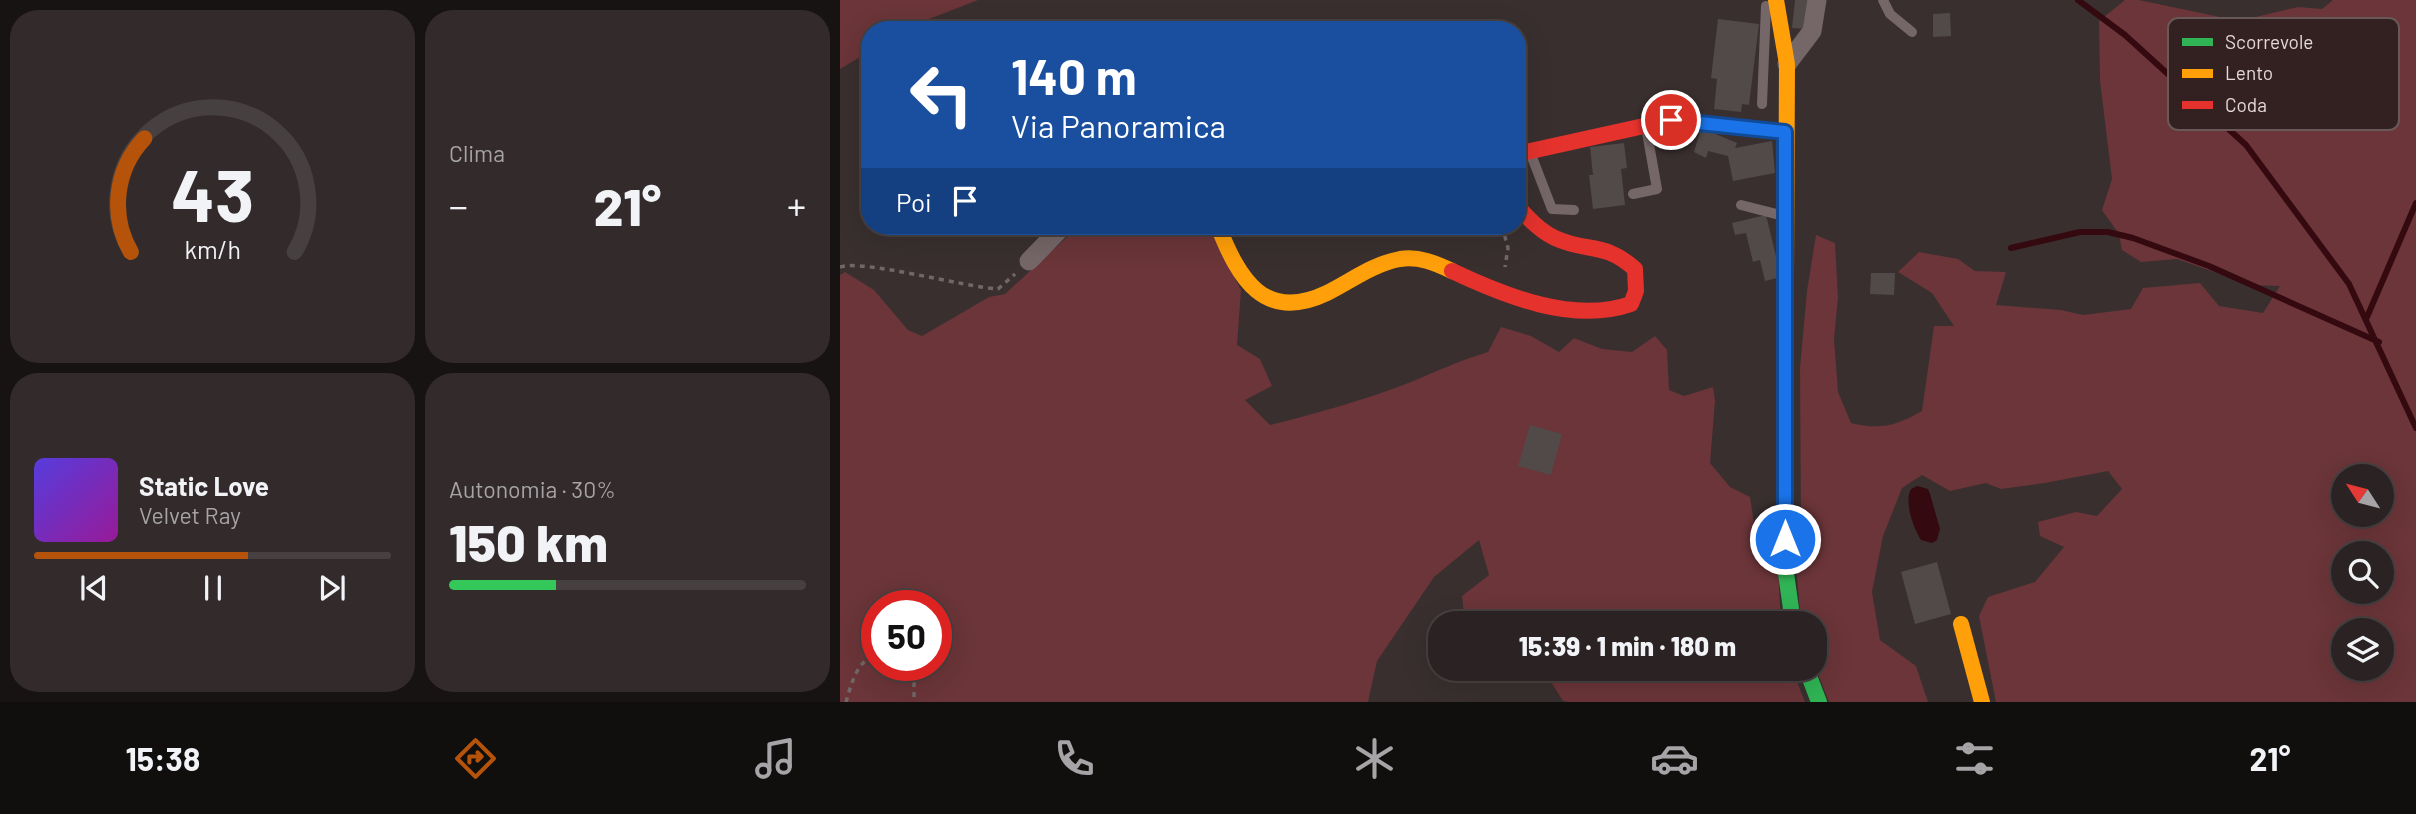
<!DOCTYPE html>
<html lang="it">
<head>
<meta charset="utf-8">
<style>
  body { margin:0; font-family:Barlow,sans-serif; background:#332b2b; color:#f1f3f6; height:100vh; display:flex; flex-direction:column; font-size:26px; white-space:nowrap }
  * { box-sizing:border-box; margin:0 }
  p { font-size:23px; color:#a6a4a6 }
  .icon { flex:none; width:38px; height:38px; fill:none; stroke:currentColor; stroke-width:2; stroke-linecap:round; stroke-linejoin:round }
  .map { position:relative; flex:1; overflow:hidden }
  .side { display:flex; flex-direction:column; gap:10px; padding:10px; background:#181313; width:840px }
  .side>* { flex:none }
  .guide { position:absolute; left:21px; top:21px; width:665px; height:214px; border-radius:28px; box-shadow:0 7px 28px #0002,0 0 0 2px #474041; background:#1a4fa0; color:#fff; overflow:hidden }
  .needle { width:46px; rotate:306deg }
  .controls { position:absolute; left:1491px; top:464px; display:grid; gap:14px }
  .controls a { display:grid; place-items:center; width:63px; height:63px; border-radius:50%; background:#2b2323; box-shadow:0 7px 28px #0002,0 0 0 2px #474041; font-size:35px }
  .speed { position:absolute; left:21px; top:590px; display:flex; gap:14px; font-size:35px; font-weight:700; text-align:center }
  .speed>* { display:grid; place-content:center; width:91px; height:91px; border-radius:50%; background:#2b2323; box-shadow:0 7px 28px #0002,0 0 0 2px #474041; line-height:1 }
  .speed .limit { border:10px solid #d22; background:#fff; color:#111 }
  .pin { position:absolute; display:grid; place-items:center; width:60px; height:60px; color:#fff; margin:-30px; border:4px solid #fff; border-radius:50%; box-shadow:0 2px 7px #0007 }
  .me { position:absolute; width:77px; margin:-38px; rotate:0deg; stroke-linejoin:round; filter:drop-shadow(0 0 5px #0008) }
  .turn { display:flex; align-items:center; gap:24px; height:147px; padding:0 35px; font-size:32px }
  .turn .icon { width:91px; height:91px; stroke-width:2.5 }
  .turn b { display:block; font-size:49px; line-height:60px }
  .then { display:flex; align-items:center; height:66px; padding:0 35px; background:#0003; gap:14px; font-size:26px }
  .big { font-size:52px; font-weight:800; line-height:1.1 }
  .side .widget { flex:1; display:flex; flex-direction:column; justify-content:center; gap:10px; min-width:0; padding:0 24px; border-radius:28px; background:#332b2b }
  .side .dial { align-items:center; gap:0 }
  .dial svg { height:182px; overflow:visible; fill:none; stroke:#474041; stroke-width:7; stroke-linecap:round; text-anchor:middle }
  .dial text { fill:#f1f3f6; stroke:none }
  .song { display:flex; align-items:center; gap:21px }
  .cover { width:84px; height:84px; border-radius:10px; background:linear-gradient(135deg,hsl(250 70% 55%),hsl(300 70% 35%)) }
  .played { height:7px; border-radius:4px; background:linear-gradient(90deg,#b45309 60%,#474041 60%) }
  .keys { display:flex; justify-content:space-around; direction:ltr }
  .heat { display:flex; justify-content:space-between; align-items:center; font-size:38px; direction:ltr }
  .charge { height:10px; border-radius:5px; background:linear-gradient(90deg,#34c759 30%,#474041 0) }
  .side .tiles { flex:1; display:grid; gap:10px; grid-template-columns:repeat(2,1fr) }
  .trip { position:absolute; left:588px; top:611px; width:399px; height:70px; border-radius:28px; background:#2b2323; box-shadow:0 7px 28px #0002,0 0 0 2px #474041; font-weight:800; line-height:70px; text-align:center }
  .menu { display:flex; height:112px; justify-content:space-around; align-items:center; background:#110e0e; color:#a6a4a6 }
  .menu .icon { width:49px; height:49px }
  .menu .current { color:#b45309 }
  .menu b { font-size:32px; color:#f1f3f6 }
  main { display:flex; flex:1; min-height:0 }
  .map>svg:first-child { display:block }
  .green { fill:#6b3539; fill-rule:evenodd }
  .water { fill:#34090f }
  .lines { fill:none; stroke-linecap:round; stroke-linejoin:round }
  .stream { stroke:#34090f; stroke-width:6 }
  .building { fill:#524949 }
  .path { stroke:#726767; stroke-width:3.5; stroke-dasharray:5 5; stroke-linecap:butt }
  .lane { stroke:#756667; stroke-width:10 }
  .street { stroke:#756667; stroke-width:19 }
  .fast { stroke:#30b455; stroke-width:16 }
  .slow { stroke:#ff9f0a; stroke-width:16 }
  .jam { stroke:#e5322d; stroke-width:16 }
  .route-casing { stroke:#114b97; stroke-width:18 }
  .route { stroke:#1a73e8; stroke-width:12 }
  .key { fill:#332121; stroke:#685858; stroke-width:2 }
  .key-label { font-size:19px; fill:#e4d8d8 }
</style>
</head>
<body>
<main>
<section class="side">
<div class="tiles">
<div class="widget dial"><svg viewBox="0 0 100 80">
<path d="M14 69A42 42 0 1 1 86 69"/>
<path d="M14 69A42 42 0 0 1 20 19" stroke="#b45309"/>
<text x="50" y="56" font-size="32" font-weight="700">43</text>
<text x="50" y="72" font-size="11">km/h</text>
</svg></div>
<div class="widget"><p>Clima</p>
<div class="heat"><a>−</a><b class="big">21°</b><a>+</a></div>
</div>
<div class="widget">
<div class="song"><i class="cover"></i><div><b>Static Love</b><p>Velvet Ray</p></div></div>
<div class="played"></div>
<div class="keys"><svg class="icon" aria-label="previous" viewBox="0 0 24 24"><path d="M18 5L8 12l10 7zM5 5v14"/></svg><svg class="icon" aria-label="pause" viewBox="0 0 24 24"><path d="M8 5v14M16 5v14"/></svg><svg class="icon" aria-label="next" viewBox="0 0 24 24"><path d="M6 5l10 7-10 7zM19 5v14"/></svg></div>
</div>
<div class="widget"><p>Autonomia · 30%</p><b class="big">150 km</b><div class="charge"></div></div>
</div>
</section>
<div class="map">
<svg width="1576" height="702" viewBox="0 0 1576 702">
  <rect width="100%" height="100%" fill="#392f2f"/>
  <path class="green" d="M0,0H138L61,30H30V51L0,69Z
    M1285,0H1299L1399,21L1458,7L1482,9L1493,0H1576V702H1156L1139,616L1148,597L1195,582L1224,547L1200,536L1198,522L1236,512L1257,516L1282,489L1268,471L1205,483L1161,489L1146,483L1110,491L1082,475L1062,488L1043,536L1032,592L1040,640L1076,666L1088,702H989L975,666V623H961L953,529L961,525L960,368L967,291L976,235L995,243L998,298L994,339L998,392L1011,423C1040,430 1056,426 1082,411L1094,326H1114L1092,293L1058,272L1079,252L1118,259L1135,271L1166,272L1156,305L1221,310L1243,315L1291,309L1303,288L1360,283L1379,306L1423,313L1440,286L1412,285L1337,259L1301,262L1282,250L1279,234L1262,210L1272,179L1260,81L1259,21ZM1503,476H1542V514H1503ZM1503,553H1542V592H1503ZM1503,630H1542V668H1503Z
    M239,226H369L401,290L397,345L420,359L432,386L405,400L430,425C478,413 525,400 571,382C597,371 621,360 648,352L661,327L691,336L719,352L734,338L762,349L792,352L815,336L827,350L829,390L844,396L873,387L875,401L870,463L890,487L910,497L914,523L925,538L936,534L941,623H625L622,596L649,575L639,540L594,577L537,661L528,702H0V275L5,272L34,290L68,330L82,336L149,297L165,294ZM37,606H96V665H37Z
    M703,669H952L965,702H729L723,701Z"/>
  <path class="water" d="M1077,486L1088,489L1090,494L1100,529L1097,540L1092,543L1081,540C1073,528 1064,501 1071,489Z"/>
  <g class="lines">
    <path class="stream" d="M1238,0L1285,35L1406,145L1509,284L1576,428
      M1171,248L1240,232H1268L1293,238L1369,266L1539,342
      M1527,317L1576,203"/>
  </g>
  <path class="building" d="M955,0H971L969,29L952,28Z
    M1110,13L1111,36L1093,37V14Z
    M878,19L919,24L909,105L902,104L901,112L874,109L877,79L871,78Z
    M861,128L897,143L895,148L932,141L935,173L893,181L888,156L868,151L866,158L854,152Z
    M784,143L787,168L781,169L785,205L753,209L749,175H753L750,147Z
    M926,215L941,277L925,281L920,260L913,262L906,233L895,235L892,223Z
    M1031,273H1055L1054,295L1030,294Z
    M690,425L722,434L711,475L678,466Z
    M1097,562L1111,614L1075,624L1061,572Z"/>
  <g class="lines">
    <path class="path" d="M662,226L668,248L665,267
      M0,267C21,259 125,287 158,289L175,274
      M65,665L74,677V702
      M6,702C11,685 17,659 37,655"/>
    <path class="lane" d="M1043,0L1050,14L1072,32
      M922,104L926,6
      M690,152L712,209L734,210
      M793,194L817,189L806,127
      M901,205L944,216"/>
    <path class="street" d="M947,64L972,31L977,0
      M189,261L223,226"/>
    <path class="fast" d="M946,274L945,566L953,623
      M966,668L979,702"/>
    <path class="slow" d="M936,0L947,64L946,274
      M378,226C399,279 424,323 487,293C511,281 533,264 560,259C579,256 595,263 612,271
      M1121,624L1142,702"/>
    <path class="jam" d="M677,154L831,120L945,132
      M612,271C665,296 733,324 791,304L796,291L795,269C764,241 747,253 715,238C700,231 688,218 677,206"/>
  </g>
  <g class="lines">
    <defs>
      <path id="route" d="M831,120L945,132V539"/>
    </defs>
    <use href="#route" class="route-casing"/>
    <use href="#route" class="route"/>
  </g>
  <rect x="1328" y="18" width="231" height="112" rx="10" class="key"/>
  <rect x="1342" y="38" width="31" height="8" fill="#30b455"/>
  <rect x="1342" y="69" width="31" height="9" fill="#ff9f0a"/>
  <rect x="1342" y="101" width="31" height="8" fill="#e5322d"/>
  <g class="key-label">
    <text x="1385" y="49">Scorrevole</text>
    <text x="1385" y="80">Lento</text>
    <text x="1385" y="112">Coda</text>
  </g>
</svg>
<div class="controls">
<a><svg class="needle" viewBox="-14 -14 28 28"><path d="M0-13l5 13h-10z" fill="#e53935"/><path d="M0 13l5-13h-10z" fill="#a6a4a6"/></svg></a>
<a><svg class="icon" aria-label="search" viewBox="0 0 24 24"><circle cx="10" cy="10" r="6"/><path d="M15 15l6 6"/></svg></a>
<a><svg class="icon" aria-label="layers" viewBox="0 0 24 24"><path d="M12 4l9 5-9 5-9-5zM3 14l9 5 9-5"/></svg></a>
</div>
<div class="speed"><div class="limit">50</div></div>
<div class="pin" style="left:831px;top:120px;background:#d93025"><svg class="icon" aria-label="arrive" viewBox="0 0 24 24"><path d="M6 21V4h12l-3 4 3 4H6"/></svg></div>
<svg class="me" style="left:945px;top:539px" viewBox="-20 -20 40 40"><circle r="17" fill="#1a73e8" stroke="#fff" stroke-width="3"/><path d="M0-11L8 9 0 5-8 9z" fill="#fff"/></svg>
<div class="trip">15:39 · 1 min · 180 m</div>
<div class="guide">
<div class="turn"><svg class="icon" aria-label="left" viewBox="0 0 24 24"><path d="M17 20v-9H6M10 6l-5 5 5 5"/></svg><div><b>140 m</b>Via Panoramica</div></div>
<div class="then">Poi<svg class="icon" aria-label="arrive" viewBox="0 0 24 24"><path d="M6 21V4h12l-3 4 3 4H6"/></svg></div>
</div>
</div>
</main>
<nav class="menu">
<b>15:38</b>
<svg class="icon current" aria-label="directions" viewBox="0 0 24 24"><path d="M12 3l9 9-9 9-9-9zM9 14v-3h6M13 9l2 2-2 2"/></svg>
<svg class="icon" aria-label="music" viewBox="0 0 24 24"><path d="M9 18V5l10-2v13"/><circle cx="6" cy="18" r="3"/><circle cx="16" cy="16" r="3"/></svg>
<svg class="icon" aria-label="phone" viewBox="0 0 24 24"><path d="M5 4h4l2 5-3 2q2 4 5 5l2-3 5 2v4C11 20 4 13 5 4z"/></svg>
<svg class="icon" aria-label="climate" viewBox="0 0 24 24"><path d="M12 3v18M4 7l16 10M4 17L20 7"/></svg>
<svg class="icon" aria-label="car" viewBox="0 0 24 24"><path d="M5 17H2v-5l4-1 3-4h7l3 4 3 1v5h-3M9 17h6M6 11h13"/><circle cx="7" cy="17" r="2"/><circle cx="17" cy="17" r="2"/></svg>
<svg class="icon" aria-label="filters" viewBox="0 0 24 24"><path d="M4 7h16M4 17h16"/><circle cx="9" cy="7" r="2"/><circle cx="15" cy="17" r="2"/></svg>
<b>21°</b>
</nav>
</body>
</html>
